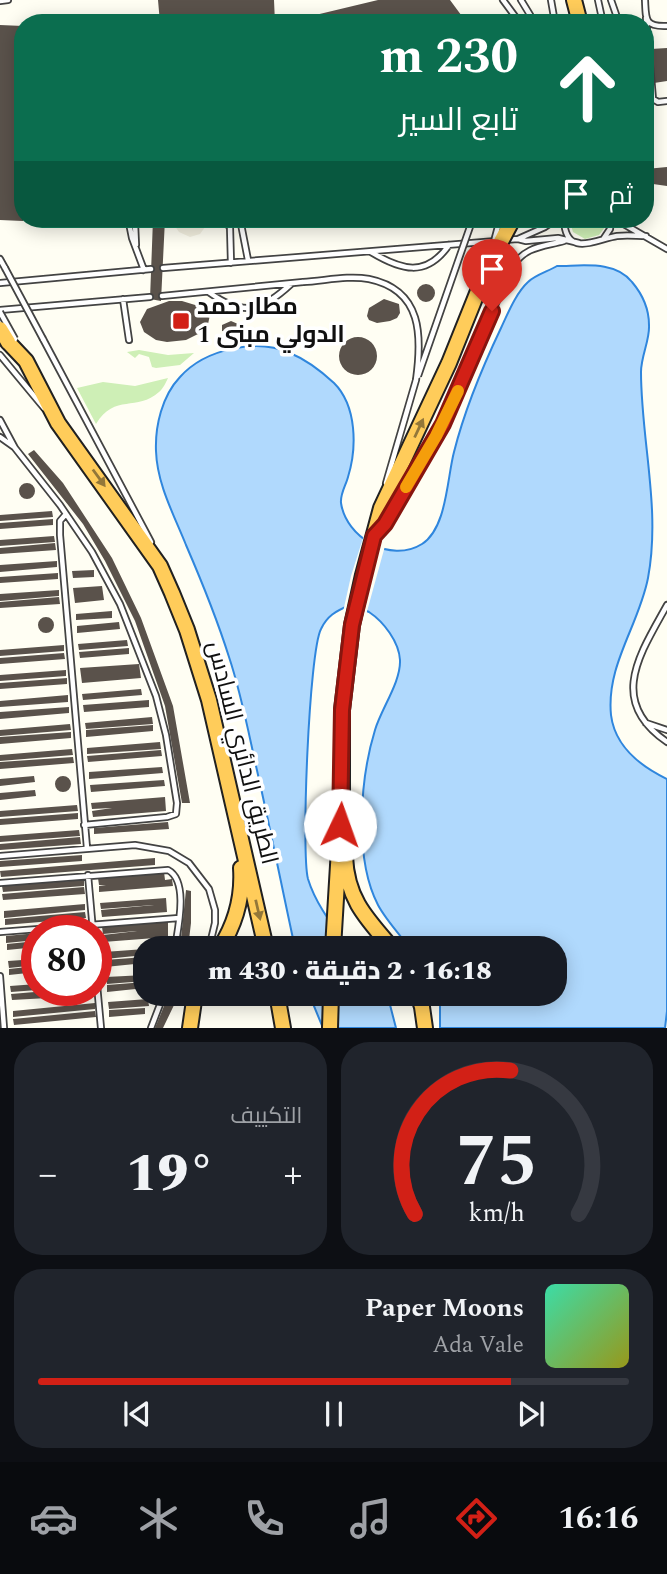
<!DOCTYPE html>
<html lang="ar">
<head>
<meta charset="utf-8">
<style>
  body { margin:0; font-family:Spectral,Cairo,serif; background:#20242c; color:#f1f3f6; direction:rtl; height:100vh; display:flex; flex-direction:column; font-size:26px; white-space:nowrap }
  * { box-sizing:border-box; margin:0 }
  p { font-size:23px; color:#9ea1a6 }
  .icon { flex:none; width:38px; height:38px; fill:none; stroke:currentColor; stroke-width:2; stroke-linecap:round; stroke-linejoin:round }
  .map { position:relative; height:1028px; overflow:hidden; direction:ltr }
  .details { display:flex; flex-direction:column; gap:14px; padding:14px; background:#0d0f14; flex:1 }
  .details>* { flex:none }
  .banner { position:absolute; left:14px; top:14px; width:640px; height:214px; border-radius:28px; box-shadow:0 4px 18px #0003; direction:rtl; background:#0b6e4f; color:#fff; overflow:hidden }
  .speed { position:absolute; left:21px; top:915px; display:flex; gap:14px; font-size:35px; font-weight:700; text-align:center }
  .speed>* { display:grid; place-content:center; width:91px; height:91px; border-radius:50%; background:#171b24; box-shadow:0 4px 18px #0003; line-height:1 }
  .speed .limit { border:10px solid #d22; background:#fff; color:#111 }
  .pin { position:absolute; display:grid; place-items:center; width:60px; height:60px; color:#fff; margin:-72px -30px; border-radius:50% 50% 50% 0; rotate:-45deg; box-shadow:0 0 7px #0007 }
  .pin .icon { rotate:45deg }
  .me { position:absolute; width:77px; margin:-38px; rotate:3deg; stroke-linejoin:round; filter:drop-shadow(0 0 5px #0008) }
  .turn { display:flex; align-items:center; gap:24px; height:147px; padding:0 21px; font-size:32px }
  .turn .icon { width:91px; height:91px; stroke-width:2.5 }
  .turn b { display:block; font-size:49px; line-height:60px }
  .then { display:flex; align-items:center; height:66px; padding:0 21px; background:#0003; gap:14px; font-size:26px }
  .big { font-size:52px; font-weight:800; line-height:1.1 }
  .details .widget { flex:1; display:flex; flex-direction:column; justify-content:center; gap:10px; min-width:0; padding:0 24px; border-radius:28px; background:#20242c }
  .details .dial { align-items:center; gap:0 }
  .dial svg { height:182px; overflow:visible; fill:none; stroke:#363941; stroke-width:7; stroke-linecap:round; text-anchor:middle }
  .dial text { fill:#f1f3f6; stroke:none }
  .song { display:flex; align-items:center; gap:21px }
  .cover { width:84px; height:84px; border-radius:10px; background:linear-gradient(135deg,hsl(160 70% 55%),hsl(60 70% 35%)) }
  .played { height:7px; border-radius:4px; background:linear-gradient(90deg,#d22016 80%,#363941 80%) }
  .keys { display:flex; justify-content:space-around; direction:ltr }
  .heat { display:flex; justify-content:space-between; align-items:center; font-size:38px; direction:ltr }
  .details .tiles { flex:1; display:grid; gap:14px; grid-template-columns:1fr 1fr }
  .widget:last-child { grid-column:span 2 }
  .trip { position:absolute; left:133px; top:936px; width:434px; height:70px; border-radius:28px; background:#171b24; box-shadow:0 4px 18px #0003; font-weight:800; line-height:70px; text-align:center; direction:rtl }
  .tab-bar { display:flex; height:112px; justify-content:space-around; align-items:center; background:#090b0e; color:#9ea1a6 }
  .tab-bar .icon { width:49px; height:49px }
  .tab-bar .active { color:#d22016 }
  .tab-bar b { font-size:32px; color:#f1f3f6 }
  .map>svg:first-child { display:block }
  .green { fill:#ceefb6 }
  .plaza { fill:#f2efdf }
  .water { fill:#b0d9fd; stroke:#2f86dd; stroke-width:2 }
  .pier { fill:#fffef3 }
  .building { fill:#5a524b }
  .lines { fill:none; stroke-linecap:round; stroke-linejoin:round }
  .service-casing { stroke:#434343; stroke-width:8 }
  .trunk-casing { stroke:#212121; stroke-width:18 }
  .service { stroke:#fff; stroke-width:4.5 }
  .trunk { stroke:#ffcc5a; stroke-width:14 }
  .service-bridge-casing { stroke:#434343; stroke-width:8; stroke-linecap:butt }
  .trunk-bridge-casing { stroke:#212121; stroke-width:18; stroke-linecap:butt }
  .service-bridge { stroke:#fff; stroke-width:4.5 }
  .trunk-bridge { stroke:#ffcc5a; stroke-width:14 }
  .oneway { fill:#937739 }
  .route-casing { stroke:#88150e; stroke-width:18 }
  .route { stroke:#d22016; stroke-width:12 }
  .slow { stroke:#f59e0b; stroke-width:12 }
  .poi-dot { fill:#d22016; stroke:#fff; stroke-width:2.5 }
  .labels { text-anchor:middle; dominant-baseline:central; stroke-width:7; stroke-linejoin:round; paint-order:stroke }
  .poi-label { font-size:24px; font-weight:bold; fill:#101010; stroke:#fff; text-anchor:start }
  .street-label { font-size:24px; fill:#101010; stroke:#fff }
</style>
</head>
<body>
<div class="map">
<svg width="667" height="1028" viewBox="0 0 667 1028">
  <rect width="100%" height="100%" fill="#fffef3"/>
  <path class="green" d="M569,219H606L605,227L599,235L585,239L573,232Z
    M139,350L168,355L194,353L180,365L156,368L152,367L149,357L139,354L135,358L127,352Z
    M168,378C166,382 163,389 159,392C137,412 115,393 96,424L77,388L103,382L135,386Z"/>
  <path class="plaza" d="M170,219H258L240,226L230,227L208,223L200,234L190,237L179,232Z"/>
  <path class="water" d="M557,266C582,266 615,260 632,282C643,295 649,308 649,325C650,340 641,356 641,372C641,440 661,509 648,578C639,625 606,665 611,715C615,747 640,766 667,779V1011L665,1028H440V1004L436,994H555V948H410C400,935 386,920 378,905C354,859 360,779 375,730C381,709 401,682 400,660C399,642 384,622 369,612C363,609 355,607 348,606C336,611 327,616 321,629C309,652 301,853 308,879C316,905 334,927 349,948H295C282,888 270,827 256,766C248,730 241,693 229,657C217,619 202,582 186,545C174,515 157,484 156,451C155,426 162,396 180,377C205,349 256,338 290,353C307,360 321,371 334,383C357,406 357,448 348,477C346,485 340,494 341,503C346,537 390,564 422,544C447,528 447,478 454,452C465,408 482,368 501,328C508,313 516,293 528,282C535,275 549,271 557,266Z
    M309,994H384L389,1001L396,1028H323Z"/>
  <path class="pier" d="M364,535L385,546L366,615L349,609L343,612L351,576Z"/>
  <path class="building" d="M158,0H274L275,23H160Z
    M378,0H450L467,23H282Z
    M0,25L23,26V221L0,220Z
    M667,48V81L654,83L651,49Z
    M667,167V186L646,183V169Z
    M30,219H150V224L82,223L30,221Z
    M153,219H165L161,301L150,299Z
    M417 293a9 9 0 1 1 18 0a9 9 0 1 1-18 0Z
    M384,299L399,304L400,313L397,318L390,321L377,323L369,320L367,316L369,308Z
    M169,301H182L205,308L210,315L208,324L202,332L186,340L167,342L156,340L144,332L140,322L147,309Z
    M231,321L238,324L236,329L230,332L222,331V325Z
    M339 356a19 19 0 1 1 38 0a19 19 0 1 1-38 0Z
    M34,450L63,483L112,558L141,618L173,706L190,803H182L165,706L135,621L105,561L83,524L28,454Z
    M19 491a8 8 0 1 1 16 0a8 8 0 1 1-16 0Z
    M52,511L53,517L0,521V515Z
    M53,519V525L0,529V523Z
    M54,536L55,542L0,546V540Z
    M55,543L56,550L0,554V548Z
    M57,561V567L0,572V565Z
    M94,570V577L73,578L72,571Z
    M58,573V579L0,583V577Z
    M102,586L104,600L75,603L73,588Z
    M59,590V596L0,601V594Z
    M59,597L60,604L0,608V602Z
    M112,611V618L76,620V614Z
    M38 625a8 8 0 1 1 16 0a8 8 0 1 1-16 0Z
    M119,622L120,629L77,633V626Z
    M127,640L128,646L79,650L78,644Z
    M64,645V651L0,656V650Z
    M129,648V654L80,658L79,652Z
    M64,653L65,659L0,664V658Z
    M139,664L141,678L82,683L80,668Z
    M66,670V676L0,681V675Z
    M67,678V684L0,689V683Z
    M141,689L142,695L83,700L82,694Z
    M68,695V702L0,707V701Z
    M149,700V707L84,712L83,705Z
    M69,707V713L0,719V712Z
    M152,717L153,724L86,729L85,723Z
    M70,724L71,730L0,736V730Z
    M153,725V731L86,737V730Z
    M71,732V738L0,744V737Z
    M160,742L161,749L87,754V748Z
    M72,749L73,755L0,761V755Z
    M161,750L162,756L88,762L87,756Z
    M73,757L74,763L0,769V762Z
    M162,767L163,773L89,779V772Z
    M34,776L35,782L0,786V779Z
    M55 784a8 8 0 1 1 16 0a8 8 0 1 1-16 0Z
    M164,780L165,786L91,792L90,785Z
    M35,790L36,796L0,800V793Z
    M165,797L166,811L93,817L92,811L112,808L92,809L91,803Z
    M77,805L78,811L0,817V811Z
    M78,813V819L0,825V819Z
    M168,822L169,829L94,834V828Z
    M79,830L80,836L0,842V836Z
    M80,837L81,844L0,850V844Z
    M82,855V861L0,867V861Z
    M155,858V865L1,877L0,871Z
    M164,872L165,880L172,879L173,886L99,892V886L106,885H99L98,878Z
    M84,880V886L3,892L2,886Z
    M84,887L85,894L3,900L2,894Z
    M186,890L191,891V923L188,948H180Z
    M166,898L167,912L102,917L101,910L154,905L101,909L100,903Z
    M85,904V910L4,918V911Z
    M85,912L86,918L5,925V919Z
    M168,922V937L103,942V935L137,931L103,934L102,927Z
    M37,933V940L6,943V936Z
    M37,941V947L7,950V944Z
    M145,949V955L105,959L104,952Z
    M145,957V963L105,967V960Z
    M37,959V965L9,968L8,961Z
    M37,966V972L9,975V969Z
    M145,975V981L107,984L106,977Z
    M145,982V988L107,992V985Z
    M37,984V990L11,992L10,986Z
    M47,991L48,998L12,1000L11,994Z
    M169,994H177L175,1003L163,1028H155Z
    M148,999L149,1006L109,1009L108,1002Z
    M95,1003V1009L13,1017V1011Z
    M145,1008V1014L109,1017V1010Z
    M95,1011L96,1017L14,1025L13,1019Z"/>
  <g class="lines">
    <defs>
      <path id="service" d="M503,0L520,23
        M521,0L535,23
        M551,0L555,23
        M598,0L603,23
        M611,0L619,23
        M645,0C646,19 644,27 667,26
        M0,1L8,0
        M646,18L653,99L658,102L667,101
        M221,219L230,227L231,263
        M240,219L248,260
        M564,219C565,259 597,239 617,236C627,235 637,236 646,236
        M615,219L667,249
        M129,223L132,238L144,270
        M135,223L136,245
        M604,238L610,229L611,219
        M518,239L545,227L557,219
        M505,240L518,239L526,241L558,238L579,243
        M371,252C401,270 426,278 449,245
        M0,259L5,268
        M163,268L496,241
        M0,283L151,269
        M210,293C244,317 262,311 291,284
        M162,296L303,282
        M123,299L129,340
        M0,310L150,297
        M43,339L151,542
        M0,355L44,408
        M0,420L15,448L60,505L92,552L120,604L156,696L166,735L177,803L176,814L167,817L84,825
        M0,437L14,447
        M386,483L416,380
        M66,514L60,521V535L87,848
        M380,530L443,423L512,267C526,246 542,247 564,241
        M667,605C640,654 607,701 667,742
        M646,723L667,730
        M0,856L135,845L169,851L189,863L209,889L215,910V923L209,948
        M88,875L93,931
        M0,883L168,870C189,881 178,928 175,948
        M0,932L179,918
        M96,974L101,1028
        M0,976L4,1028
        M151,1028L164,994"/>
      <path id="trunk" d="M574,0L580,23
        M8,342L26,361L58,423L160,566L172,593L187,630L209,700L266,948
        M345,857C347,899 366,918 392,948
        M220,948C236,923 243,898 241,868
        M333,948L342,799V710L352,625L363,575L381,508L449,363L488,266
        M277,994L283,1028
        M418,994L422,1007L425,1028
        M190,1028L195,994
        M330,1028L331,994"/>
    </defs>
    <use href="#service" class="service-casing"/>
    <use href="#trunk" class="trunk-casing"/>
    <use href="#service" class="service"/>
    <use href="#trunk" class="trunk"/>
    <defs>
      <path id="service-bridge" d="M493,245L500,219
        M5,268L43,339
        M303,282C324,281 348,275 369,279C423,290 422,337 416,380
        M0,312L15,339
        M418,376L472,221"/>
      <path id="trunk-bridge" d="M488,266L513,219
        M0,329L8,342"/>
    </defs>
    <use href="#service-bridge" class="service-bridge-casing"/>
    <use href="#trunk-bridge" class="trunk-bridge-casing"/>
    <use href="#service-bridge" class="service-bridge"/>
    <use href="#trunk-bridge" class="trunk-bridge"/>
  </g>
  <defs><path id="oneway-solid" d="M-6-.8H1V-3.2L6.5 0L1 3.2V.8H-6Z" transform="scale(1.75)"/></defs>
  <g class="oneway">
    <use href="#oneway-solid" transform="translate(419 428) rotate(-65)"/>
    <use href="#oneway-solid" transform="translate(99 478) rotate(54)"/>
    <use href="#oneway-solid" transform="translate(258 910) rotate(77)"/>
  </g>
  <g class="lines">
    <defs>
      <path id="route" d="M340,825L342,710L352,625L374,536L385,524L443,424L492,311"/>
    </defs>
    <use href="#route" class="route-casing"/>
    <use href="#route" class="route"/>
    <path class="slow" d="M406,487L436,436L458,391"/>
  </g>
  <rect class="poi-dot" x="172" y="312" width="18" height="18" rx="3.5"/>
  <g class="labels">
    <g class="poi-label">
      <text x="197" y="307">مطار حمد<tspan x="197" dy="28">الدولي مبنى 1</tspan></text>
    </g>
    <g class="street-label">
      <text transform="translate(242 753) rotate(76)">الطريق الدائري السادس</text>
    </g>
  </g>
</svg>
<div class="speed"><div class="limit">80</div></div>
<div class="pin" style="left:492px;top:311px;background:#d93025"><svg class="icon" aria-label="arrive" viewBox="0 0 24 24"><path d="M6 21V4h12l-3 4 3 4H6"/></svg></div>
<svg class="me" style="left:340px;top:825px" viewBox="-20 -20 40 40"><circle r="19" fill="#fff"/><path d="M0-13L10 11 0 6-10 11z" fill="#d22016"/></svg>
<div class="trip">16:18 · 2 دقيقة · 430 m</div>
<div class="banner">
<div class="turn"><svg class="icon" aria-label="ahead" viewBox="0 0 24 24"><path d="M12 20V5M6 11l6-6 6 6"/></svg><div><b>230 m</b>تابع السير</div></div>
<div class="then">ثم<svg class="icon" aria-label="arrive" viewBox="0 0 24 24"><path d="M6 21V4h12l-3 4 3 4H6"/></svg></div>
</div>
</div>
<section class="details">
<div class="tiles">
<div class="widget dial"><svg viewBox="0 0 100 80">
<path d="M14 69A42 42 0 1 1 86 69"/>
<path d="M14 69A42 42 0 0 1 56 6" stroke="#d22016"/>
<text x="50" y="56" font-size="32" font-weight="700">75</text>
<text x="50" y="72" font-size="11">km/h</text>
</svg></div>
<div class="widget"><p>التكييف</p>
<div class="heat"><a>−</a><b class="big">19°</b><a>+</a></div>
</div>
<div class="widget">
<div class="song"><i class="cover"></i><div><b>Paper Moons</b><p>Ada Vale</p></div></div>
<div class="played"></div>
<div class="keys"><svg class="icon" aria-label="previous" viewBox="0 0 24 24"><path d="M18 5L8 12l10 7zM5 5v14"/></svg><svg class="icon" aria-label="pause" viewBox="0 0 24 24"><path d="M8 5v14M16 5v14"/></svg><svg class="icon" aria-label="next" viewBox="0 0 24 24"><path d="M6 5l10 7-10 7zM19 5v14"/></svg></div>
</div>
</div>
</section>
<nav class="tab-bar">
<b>16:16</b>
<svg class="icon active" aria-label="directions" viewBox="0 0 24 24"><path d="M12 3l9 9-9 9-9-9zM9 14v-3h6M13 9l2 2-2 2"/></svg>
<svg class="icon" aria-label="music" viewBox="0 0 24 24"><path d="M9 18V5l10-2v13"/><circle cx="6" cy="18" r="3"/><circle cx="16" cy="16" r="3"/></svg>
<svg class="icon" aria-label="phone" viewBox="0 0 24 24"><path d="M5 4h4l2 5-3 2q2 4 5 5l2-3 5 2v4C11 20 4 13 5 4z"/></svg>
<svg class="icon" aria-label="climate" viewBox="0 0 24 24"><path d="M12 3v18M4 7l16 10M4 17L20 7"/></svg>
<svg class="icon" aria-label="car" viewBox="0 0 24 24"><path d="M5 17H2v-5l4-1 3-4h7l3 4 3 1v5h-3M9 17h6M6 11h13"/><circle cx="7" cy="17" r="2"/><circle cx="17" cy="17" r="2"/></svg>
</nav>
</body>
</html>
